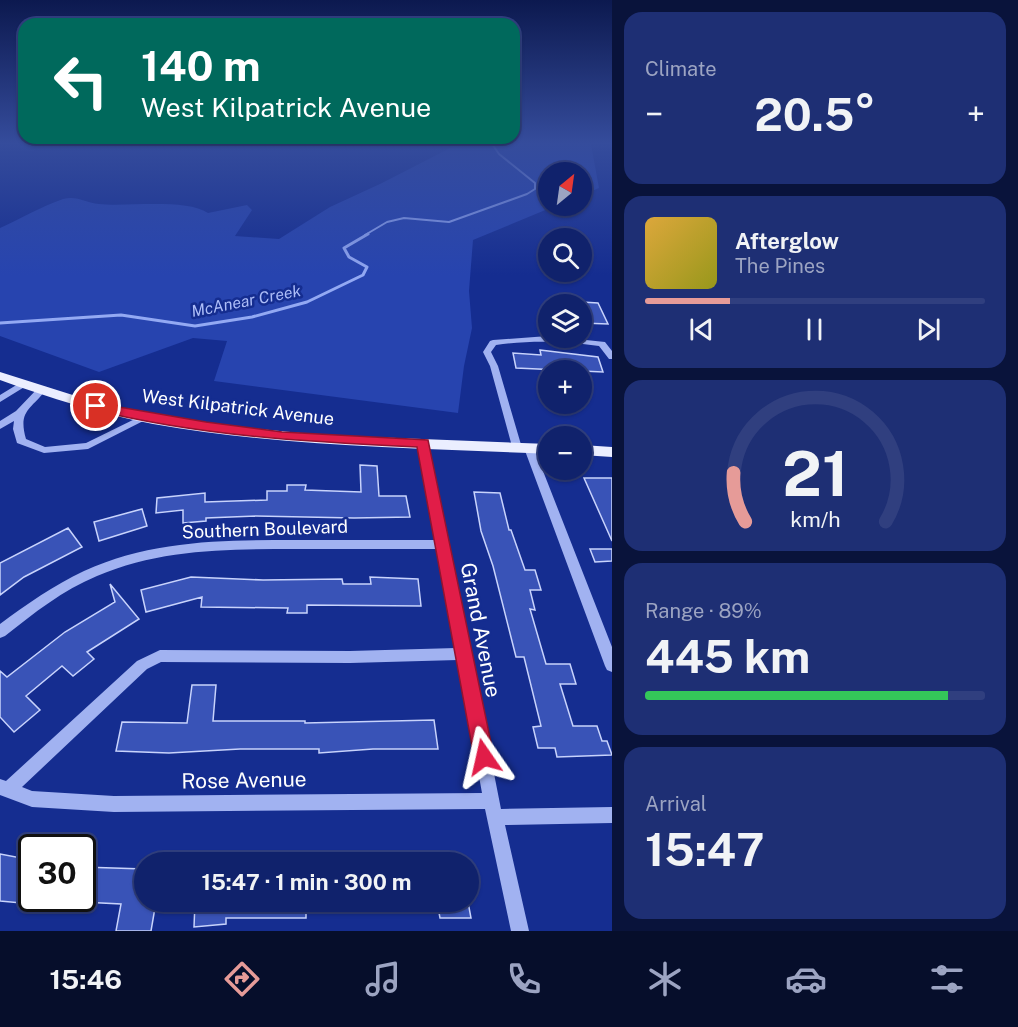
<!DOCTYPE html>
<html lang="en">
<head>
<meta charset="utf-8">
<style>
  body { margin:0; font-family:"Public Sans",sans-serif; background:#1e2f74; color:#f1f3f6; height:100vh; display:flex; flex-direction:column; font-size:22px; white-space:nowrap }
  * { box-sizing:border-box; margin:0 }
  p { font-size:20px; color:#9ca4c2 }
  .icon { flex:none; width:33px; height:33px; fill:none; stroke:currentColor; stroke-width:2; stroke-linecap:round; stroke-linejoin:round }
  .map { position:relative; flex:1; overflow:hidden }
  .details { display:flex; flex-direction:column; gap:12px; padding:12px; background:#09133b; width:406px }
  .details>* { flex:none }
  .hud { position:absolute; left:18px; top:18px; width:502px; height:126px; border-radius:18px; box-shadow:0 2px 4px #0004,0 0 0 2px #303f7f; background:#00695c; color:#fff; overflow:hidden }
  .needle { width:39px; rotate:29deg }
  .controls { position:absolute; left:538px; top:162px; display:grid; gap:12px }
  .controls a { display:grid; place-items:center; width:54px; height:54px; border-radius:50%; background:#10226c; box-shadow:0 2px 4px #0004,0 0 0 2px #303f7f; font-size:30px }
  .speed { position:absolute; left:18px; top:834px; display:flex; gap:12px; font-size:30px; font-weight:700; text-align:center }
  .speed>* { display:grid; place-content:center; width:78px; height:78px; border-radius:50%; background:#10226c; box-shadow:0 2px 4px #0004,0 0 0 2px #303f7f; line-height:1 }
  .speed .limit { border:3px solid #111; border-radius:9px; background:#fff; color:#111 }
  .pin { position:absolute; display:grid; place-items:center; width:51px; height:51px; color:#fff; margin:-26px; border:3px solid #fff; border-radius:50%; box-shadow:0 2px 6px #0007 }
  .me { position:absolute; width:66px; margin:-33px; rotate:349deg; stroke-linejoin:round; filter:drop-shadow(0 0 4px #0008) }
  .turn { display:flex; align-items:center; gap:21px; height:126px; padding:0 24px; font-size:27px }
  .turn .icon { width:78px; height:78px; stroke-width:2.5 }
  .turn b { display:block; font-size:42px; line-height:51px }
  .big { font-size:45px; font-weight:700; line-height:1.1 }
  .details .tile { flex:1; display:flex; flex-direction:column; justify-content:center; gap:9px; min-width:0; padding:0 21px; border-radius:18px; background:#1e2f74 }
  .details .dial { align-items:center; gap:0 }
  .dial svg { height:156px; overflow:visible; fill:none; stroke:#303f7f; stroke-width:7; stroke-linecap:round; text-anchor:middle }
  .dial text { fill:#f1f3f6; stroke:none }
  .song { display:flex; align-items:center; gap:18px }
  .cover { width:72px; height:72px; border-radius:9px; background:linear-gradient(135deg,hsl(40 70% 55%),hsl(60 70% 35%)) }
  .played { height:6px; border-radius:3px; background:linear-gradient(90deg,#e69b98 25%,#303f7f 25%) }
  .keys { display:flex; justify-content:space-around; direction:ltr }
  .heat { display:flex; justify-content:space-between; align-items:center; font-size:33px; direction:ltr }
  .charge { height:9px; border-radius:4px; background:linear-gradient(90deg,#34c759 89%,#303f7f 0) }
  .trip { position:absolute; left:134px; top:852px; width:345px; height:60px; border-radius:30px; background:#10226c; box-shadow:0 2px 4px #0004,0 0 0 2px #303f7f; font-weight:700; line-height:60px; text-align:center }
  .dock { display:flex; height:96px; justify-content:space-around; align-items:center; background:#060e2b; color:#9ca4c2 }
  .dock .icon { width:42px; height:42px }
  .dock .active { color:#e69b98 }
  .dock b { font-size:27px; color:#f1f3f6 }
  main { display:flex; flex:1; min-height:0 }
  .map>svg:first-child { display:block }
  .green { fill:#2744af }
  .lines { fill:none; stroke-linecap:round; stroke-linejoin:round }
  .stream-far1 { stroke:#93a9f3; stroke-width:2 }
  .stream { stroke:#93a9f3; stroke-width:3 }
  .building { fill:#3953b7; stroke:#c8d3fc; stroke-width:1.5 }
  .minor { fill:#a1b2f1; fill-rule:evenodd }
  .major { fill:#ebeeff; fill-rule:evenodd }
  .route { fill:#e11d48; stroke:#92132f; stroke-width:1.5 }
  .labels { text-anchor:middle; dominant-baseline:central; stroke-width:5; stroke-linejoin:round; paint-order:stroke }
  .far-water-label { font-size:16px; font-style:italic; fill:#adbdf8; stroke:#152d90 }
  .street-label { font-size:18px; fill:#fff; stroke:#152d90 }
  .near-street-label { font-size:21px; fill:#fff; stroke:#152d90 }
</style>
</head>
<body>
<main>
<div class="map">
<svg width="612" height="931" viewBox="0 0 612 931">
  <rect width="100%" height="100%" fill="#152d90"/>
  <path class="green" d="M458,144H591L599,188L582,195V172H549V206H555L473,240L469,291L472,328L464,366L458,413L214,381L227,341L193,338L99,372L0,336V228C20,219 42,206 63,199C77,195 86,203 99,204C126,207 186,198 208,213L247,205L252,210L235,236L279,239L330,207L382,183Z"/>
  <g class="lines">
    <path class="stream-far1" d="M365,235L387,222L404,218L449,222L527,194L535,189V183L499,154L492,144"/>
    <path class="stream" d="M0,323L121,315L195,326L252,317L307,302L363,275L367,267L349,257L344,248L368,234"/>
  </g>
  <path class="building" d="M582,302L598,303L608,324L582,323Z
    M540,350L598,357L603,372L516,368L513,353L541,355Z
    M360,465L377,466L379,496H406L410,517L354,518L256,516L206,518V521L183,523V510L156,513L157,498L205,493V502L267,500V491H287V485H306L305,490L361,492Z
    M584,478H612V541Z
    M474,492L500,493L509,530H511L525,570H535L541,590H530L535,610L530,609L546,664H570L576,684H560L573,726H597L602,741H607L612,755L557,757L555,748H538L533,727L541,726L524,657H516L493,566L481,531Z
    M142,509L147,526L99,541L94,522Z
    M68,528L82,547L24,577L0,595V563Z
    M590,549H612V561L595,562Z
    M191,577L263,580L342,579L343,584H371L370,577L418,579L421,606L307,605V613H287L288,608L201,607L202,597L146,612L141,590Z
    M110,584L139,619L87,652L94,659L73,676L62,666L26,696L40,710L14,732L0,717V671L7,677L65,632L115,602Z
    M192,685H216L213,721H305V723L434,720L438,749H373L319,753V749H240L169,753L116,751L122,722L187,723Z
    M0,854L32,860V904L0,901Z
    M82,867L144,869V902H156L151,931H116L121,904L82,902Z
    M195,902H306V918H226V924L194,927Z
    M437,902H468L471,918H440Z"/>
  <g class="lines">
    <path class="minor" d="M548,336L605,342L612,351V359H609L599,346C565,341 531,340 496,345L491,352L498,366L522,448L521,450H513L490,366L483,352L490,341L493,340Z
      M23,381L26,382L28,384L26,386L0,402V395Z
      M41,387L46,390C30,410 18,411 26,439L45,447L86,443L143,415L146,414L151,417L88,449L44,453L17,443L13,429L14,421L0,429V421L16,411L38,388Z
      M423,440L428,443L448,541L450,544L449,546L501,809L612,807V823L505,825L529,931H511L485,809L114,812L32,807L0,795V779L6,781L137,661L160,650L350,651L456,648L437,549C390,549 343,549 295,549C227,549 160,549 97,576C63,590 34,613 5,636L0,638V624C27,604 54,585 84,571C152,540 222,540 294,540C342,540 389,540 436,540L418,443ZM458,660L482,793L114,796L32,791L22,787L147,669L161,662L350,663Z
      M529,445L534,448L612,647V672L607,670L605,666L524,448Z"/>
    <path class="major" d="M0,372L98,403L208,424L321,435L549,444V454C417,448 284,447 153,424C101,414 50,398 0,380Z
      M582,445L612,447V457L582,455Z"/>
  </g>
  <linearGradient id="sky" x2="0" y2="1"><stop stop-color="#0c194f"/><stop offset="0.52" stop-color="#354c9c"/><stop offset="1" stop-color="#354c9c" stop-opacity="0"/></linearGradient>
  <rect width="612" height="275" fill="url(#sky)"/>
  <path class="route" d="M96,403L206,422L282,432L428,440L494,757L491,764L484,767L477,764L474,757L417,447C308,442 198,436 91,409L90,406Z"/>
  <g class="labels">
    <g class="far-water-label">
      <text transform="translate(246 301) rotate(-11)">McAnear Creek</text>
    </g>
    <g class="street-label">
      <text transform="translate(238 407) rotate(7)">West Kilpatrick Avenue</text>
      <text transform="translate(265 529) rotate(-2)">Southern Boulevard</text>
    </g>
    <g class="near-street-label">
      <text transform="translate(481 630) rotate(79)">Grand Avenue</text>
      <text transform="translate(244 780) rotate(-1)">Rose Avenue</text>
    </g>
  </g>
</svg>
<div class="controls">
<a><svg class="needle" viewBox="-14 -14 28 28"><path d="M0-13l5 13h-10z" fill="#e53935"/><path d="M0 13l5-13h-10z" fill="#9ca4c2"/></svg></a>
<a><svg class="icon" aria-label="search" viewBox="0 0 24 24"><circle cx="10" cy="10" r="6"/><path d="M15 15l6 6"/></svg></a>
<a><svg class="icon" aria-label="layers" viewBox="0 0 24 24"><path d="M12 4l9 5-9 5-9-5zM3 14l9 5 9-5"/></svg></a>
<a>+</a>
<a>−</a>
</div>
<div class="speed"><div class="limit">30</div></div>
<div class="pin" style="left:96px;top:406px;background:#d93025"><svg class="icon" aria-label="arrive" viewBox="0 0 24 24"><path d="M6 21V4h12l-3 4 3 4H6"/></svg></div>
<svg class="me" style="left:484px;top:757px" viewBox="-20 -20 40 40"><path d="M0-17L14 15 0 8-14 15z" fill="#e11d48" stroke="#fff" stroke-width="4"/></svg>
<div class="trip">15:47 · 1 min · 300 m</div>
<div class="hud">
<div class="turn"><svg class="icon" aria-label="left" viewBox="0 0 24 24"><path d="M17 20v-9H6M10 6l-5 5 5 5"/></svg><div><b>140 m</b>West Kilpatrick Avenue</div></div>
</div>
</div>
<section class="details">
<div class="tile"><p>Climate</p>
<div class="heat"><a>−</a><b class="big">20.5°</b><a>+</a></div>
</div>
<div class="tile">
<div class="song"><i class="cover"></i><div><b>Afterglow</b><p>The Pines</p></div></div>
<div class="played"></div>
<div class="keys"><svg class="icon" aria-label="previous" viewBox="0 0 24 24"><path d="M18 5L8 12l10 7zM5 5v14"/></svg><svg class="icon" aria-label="pause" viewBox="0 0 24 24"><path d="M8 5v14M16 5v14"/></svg><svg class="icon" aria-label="next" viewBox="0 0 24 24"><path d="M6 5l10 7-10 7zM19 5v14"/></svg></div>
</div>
<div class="tile dial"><svg viewBox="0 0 100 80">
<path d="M14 69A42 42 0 1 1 86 69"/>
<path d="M14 69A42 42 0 0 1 8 44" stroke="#e69b98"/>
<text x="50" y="56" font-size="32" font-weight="700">21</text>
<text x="50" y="72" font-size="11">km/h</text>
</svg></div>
<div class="tile"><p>Range · 89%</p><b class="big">445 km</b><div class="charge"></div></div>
<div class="tile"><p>Arrival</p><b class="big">15:47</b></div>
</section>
</main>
<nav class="dock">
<b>15:46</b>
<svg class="icon active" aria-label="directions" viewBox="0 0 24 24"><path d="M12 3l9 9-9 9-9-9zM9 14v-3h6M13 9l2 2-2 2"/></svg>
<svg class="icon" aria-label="music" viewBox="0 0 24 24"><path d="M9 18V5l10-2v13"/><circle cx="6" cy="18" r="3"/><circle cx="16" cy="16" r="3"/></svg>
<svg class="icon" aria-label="phone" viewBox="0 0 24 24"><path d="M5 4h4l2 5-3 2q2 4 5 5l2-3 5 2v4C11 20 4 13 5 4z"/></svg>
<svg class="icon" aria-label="climate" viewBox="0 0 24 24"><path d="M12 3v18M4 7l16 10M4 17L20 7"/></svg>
<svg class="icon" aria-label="car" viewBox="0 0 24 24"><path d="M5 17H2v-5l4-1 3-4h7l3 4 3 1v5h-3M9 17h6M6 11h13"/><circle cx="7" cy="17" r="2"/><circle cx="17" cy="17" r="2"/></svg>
<svg class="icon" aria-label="filters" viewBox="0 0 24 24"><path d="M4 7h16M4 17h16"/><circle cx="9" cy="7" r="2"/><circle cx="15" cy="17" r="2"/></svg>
</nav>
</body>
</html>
